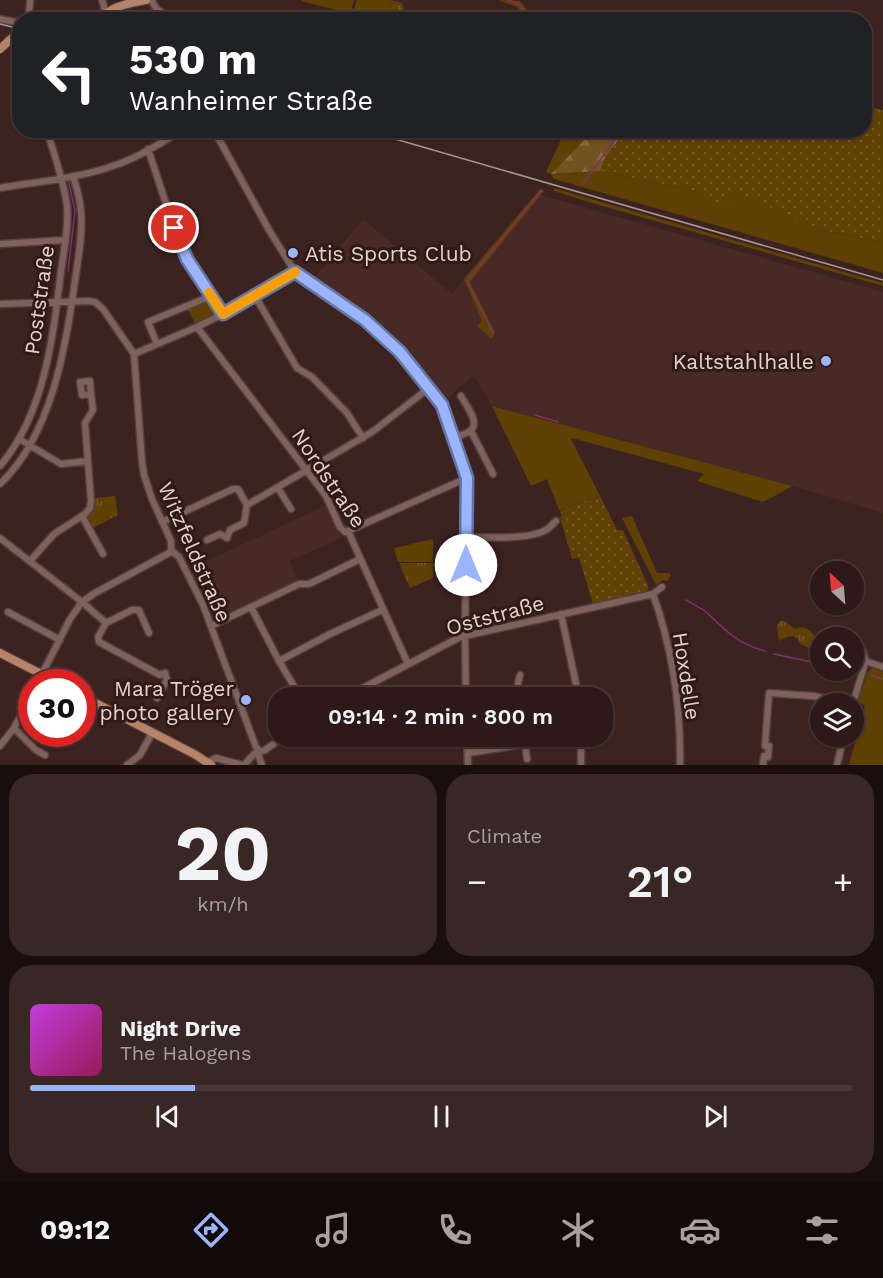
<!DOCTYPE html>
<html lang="en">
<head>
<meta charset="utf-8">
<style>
  body { margin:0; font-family:"Work Sans",sans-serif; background:#392725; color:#f1f3f6; height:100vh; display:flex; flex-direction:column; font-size:22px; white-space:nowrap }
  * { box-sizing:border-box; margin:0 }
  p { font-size:20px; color:#a7a1a2 }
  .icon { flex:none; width:33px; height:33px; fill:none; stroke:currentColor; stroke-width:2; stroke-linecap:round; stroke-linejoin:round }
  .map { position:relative; height:765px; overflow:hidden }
  .side { display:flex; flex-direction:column; gap:9px; padding:9px; background:#190e0d; flex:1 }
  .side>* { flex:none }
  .top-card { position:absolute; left:12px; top:12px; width:860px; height:126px; border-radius:24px; box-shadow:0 2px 4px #0004,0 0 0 2px #483837; background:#202124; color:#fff; overflow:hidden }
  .needle { width:39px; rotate:334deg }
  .controls { position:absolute; left:810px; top:561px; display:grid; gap:12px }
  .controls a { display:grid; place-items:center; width:54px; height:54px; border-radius:50%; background:#2d1a18; box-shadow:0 2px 4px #0004,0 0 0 2px #483837; font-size:30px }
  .speed { position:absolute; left:18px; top:669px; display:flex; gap:12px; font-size:30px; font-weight:700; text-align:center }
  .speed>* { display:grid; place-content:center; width:78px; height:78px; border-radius:50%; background:#2d1a18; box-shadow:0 2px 4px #0004,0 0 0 2px #483837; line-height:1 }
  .speed .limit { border:9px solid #d22; background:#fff; color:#111 }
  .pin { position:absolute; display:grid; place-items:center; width:51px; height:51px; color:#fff; margin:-26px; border:3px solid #fff; border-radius:50%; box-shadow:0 2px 6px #0007 }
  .me { position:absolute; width:66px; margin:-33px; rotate:0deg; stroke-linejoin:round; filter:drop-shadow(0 0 4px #0008) }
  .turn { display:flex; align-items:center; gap:21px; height:126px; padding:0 18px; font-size:27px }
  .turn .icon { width:78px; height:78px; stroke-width:2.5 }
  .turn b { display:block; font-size:42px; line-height:51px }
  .big { font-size:45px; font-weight:600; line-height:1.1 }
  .side .widget { flex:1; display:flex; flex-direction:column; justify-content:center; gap:9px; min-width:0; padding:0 21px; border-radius:24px; background:#392725 }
  .side .dial { align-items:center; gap:0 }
  .dial b { font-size:78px; line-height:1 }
  .song { display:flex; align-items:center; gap:18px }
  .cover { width:72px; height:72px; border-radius:9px; background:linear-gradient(135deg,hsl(290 70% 55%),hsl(330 70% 35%)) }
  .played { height:6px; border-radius:3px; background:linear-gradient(90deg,#9ab5fd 20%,#483837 20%) }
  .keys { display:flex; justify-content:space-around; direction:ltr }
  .heat { display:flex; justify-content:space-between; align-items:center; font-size:33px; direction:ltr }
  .side .tiles { flex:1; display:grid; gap:9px; grid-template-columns:1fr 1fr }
  .widget:last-child { grid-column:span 2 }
  .trip { position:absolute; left:268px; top:687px; width:345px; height:60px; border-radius:24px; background:#2d1a18; box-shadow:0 2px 4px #0004,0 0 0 2px #483837; font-weight:600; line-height:60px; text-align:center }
  .tab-bar { display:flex; height:96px; justify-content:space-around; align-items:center; background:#120a0a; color:#a7a1a2 }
  .tab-bar .icon { width:42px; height:42px }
  .tab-bar .active { color:#9ab5fd }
  .tab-bar b { font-size:27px; color:#f1f3f6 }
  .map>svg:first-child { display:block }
  .built { fill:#492925 }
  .grass { fill:#5f4005 }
  .forest { fill:url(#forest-firs) }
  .park { fill:url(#park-tufts) }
  .garden { fill:url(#garden-dots) }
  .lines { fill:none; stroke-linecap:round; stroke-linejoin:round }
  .stream { stroke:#803169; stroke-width:1.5 }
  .minor-casing { stroke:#543f3c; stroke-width:9 }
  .major-casing { stroke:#543f3c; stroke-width:10 }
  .minor { stroke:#7e615d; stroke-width:6 }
  .major { stroke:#b5836a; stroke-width:8 }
  .tram { stroke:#aa9794; stroke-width:1.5 }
  .route-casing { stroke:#6476a4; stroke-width:15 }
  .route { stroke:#9ab5fd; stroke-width:10 }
  .slow { stroke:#f59e0b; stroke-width:10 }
  .poi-dot { fill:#9ab5fd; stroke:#311a16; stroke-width:2 }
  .labels { text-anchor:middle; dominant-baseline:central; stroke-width:6; stroke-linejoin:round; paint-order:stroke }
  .poi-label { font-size:21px; fill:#e2d1ce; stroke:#311a16; text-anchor:end }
  .street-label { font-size:21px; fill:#e2d1ce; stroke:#311a16 }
</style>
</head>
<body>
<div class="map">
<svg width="883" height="765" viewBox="0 0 883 765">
  <defs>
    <pattern id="forest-firs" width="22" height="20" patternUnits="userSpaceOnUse" patternTransform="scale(1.5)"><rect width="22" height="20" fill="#715322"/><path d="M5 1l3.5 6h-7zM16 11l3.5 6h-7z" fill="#856b41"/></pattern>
    <pattern id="park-tufts" width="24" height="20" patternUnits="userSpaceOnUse" patternTransform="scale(1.5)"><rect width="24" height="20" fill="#5f4005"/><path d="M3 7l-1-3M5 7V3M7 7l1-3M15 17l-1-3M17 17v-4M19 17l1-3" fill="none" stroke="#765b28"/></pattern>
    <pattern id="garden-dots" width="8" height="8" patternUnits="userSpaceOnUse" patternTransform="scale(1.5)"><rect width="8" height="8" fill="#5f4005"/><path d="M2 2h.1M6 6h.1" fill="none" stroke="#765b28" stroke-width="1.8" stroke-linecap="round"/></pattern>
  </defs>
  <rect width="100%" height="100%" fill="#3c2320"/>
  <path class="built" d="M541,195L883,292V513L793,486L492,406L474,376L455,391L444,404L403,351L368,318L313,280L363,219L452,294L464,279L482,321L477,327L495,332L470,282Z
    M326,505L341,538L290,561L298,580L215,620L190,569Z"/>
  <path class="grass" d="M302,0H354L351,11L348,13L301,1Z
    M357,0H391L386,19L354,10Z
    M498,0L520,1L534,19H528L517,7Z
    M565,131H593L552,174L601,171L694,191L725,205L733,190L821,230L883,242V273L554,179L551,174L546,172Z
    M553,188L883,283V286L592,203L554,191Z
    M540,189H543L541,195L470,282L495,332L492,339L477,326L482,321L464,279Z
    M492,406L793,486L763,502L697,481L704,474L572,438L571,439L600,496L559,510L547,479L531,486Z
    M632,516L657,573H669L671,575L667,581L663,580L656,585L622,518Z
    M433,539V562H398L394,548Z
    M872,668L883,672V765H849L865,705L857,703L868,672Z"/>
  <path class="forest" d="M593,131H618L622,135L604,160L601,171L551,174Z"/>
  <path class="park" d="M391,0L402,3L406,19H386Z
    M210,298L220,313L196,325L187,308Z
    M115,496L118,515L91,529L87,520L94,507L95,498Z
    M399,563H433V578L410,588Z
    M222,596L227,606L217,612L211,602Z
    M780,621H784L795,629C808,623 820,637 816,650L810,651L807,647L800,644L798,639L794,636L787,637L779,641L777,626Z"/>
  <path class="garden" d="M864,106L883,110V242L821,230L734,191L725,206L694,191L601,171L604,160L622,136L618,131L864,130Z
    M600,496L617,530H623L649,588L647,591L593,604L579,558L572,559L560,517L562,516L560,510Z"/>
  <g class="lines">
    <path class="stream" d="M508,0L519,4L531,20
      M583,184L617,136L613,130
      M68,271L75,211L69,183
      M493,333L467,281L541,191L543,192
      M535,415L558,422
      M686,600C691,602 693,604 698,607C704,611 701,607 706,612C711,616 715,621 720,625C732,637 749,647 765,651
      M774,654L807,661L820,665
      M837,670L854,672
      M871,675L883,679"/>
    <defs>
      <path id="minor" d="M102,0L106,13
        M152,0C156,15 171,16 184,20
        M352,13L372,20
        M0,19L15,22L20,25
        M29,20L30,0
        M11,39L20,45
        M214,130L269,230L295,272L365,320L400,353L442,405L467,478L465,635L466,698
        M148,149L174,228L187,259L223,314
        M0,188C36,182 79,178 113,166C138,158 160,143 183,130
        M0,244L65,240
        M255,296L297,368L312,377L347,413L363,438
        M0,304L89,301L95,302L103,309L134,354L142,462L144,475L152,499L171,541V550L179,557L203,605L256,747L259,751V757L262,765
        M197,327L326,496L340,527L345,532L348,531L408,664
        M157,344L148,322L211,296
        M134,354L197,327L223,314L295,272
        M471,431L493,474
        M453,438C458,436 468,434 472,429C479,421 465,404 461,396
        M19,439L61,464L88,461
        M0,466C45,413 53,337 61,271C64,250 69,227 67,206C64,181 54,155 47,130
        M0,484C51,436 66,348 75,281C78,259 83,234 81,212C80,200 77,188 73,176
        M278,488L291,509
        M82,516L103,554
        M162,522L233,489H238L247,505L372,432L429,388
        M348,531L467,478
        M466,537C488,537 525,540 544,531C549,529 552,525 556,521
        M0,538L82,602L106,623L132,610H139L149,633
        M207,540L220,534L227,538L230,530L244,523L247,505
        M30,561L54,534L85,514L90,508L91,501L85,423L93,410L91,394L82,395L80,382L90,381L91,394
        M653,594C672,648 681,708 680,765
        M251,607L279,661L301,698
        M8,612L60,640
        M561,614L579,698
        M106,623L98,637L99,642L160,675L165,673L167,680L157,698
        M211,626L299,584H309L360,559
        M863,652L866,662
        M279,661L330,634L382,610
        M38,682L70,619L82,602L95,593L169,553L171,550
        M344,698L460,637L653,594L662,587
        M519,698L518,683L520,675
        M853,704L865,663L868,662L883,667
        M14,728L36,750L45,755
        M467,736L468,765
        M0,746L14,728L32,694
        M468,753L525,744L527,759
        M208,762L216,758L242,765
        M127,765L140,755L152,733
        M244,765L254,754L265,750L285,736
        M581,765V736
        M763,765L764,756L768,757L769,746H765L769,693L813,696L850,704
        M837,765L844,736"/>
      <path id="major" d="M99,20C113,5 127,4 146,0
        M0,49L13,37L20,27
        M0,653L57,682
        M82,696L196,755L211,765"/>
    </defs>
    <use href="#minor" class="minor-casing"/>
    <use href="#major" class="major-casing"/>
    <use href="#minor" class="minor"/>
    <use href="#major" class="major"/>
    <path class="tram" d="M0,24L20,29
      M364,130L883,280"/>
  </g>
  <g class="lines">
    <defs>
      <path id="route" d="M174,228L187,259L223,314L295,272L365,320L400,352L442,405L467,478L466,565"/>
    </defs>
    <use href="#route" class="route-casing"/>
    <use href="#route" class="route"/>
    <path class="slow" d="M209,293L223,314L295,272"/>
  </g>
  <g class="poi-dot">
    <circle cx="293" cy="253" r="6"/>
    <circle cx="826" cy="361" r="6"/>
    <circle cx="246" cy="700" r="6"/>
  </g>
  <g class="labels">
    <g class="poi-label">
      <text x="305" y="253" text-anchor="start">Atis Sports Club</text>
      <text x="814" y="361">Kaltstahlhalle</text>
      <text x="234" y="688">Mara Tröger<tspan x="234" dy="24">photo gallery</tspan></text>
    </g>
    <g class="street-label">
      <text transform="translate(39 300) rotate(-82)">Poststraße</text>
      <text transform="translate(329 478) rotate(56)">Nordstraße</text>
      <text transform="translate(195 552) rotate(66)">Witzfeldstraße</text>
      <text transform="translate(495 615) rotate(-15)">Oststraße</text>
      <text transform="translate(687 676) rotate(81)">Hoxdelle</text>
    </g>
  </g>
</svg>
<div class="controls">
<a><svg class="needle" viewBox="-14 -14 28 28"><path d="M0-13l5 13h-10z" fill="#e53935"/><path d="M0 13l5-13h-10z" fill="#a7a1a2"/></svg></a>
<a><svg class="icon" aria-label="search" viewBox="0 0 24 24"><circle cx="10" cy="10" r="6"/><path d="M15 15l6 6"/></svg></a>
<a><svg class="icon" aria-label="layers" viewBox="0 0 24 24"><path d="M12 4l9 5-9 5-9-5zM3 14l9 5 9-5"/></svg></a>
</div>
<div class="speed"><div class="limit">30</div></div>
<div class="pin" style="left:174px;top:228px;background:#d93025"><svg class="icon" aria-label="arrive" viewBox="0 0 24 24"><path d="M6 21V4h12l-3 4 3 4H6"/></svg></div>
<svg class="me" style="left:466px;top:565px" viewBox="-20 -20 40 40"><circle r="19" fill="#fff"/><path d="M0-13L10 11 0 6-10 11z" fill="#9ab5fd"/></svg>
<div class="trip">09:14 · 2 min · 800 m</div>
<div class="top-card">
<div class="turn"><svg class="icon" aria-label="left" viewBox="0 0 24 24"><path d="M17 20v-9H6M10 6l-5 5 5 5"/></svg><div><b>530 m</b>Wanheimer Straße</div></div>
</div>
</div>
<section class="side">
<div class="tiles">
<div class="widget dial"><b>20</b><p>km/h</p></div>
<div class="widget"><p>Climate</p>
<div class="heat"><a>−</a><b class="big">21°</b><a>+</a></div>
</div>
<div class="widget">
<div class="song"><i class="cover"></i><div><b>Night Drive</b><p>The Halogens</p></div></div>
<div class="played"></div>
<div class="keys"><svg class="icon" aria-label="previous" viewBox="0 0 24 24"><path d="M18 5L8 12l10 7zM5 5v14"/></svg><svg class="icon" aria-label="pause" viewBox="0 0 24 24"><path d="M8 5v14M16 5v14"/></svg><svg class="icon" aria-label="next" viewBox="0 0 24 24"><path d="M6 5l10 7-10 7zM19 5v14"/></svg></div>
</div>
</div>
</section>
<nav class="tab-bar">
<b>09:12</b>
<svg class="icon active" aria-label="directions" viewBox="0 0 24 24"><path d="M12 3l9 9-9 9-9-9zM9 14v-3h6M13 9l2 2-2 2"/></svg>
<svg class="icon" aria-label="music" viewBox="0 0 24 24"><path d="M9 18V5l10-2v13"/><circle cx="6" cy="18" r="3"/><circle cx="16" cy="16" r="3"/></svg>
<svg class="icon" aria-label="phone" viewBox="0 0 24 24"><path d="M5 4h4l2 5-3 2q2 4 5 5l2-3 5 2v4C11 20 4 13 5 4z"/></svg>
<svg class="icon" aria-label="climate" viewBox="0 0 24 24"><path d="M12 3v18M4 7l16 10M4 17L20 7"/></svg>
<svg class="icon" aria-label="car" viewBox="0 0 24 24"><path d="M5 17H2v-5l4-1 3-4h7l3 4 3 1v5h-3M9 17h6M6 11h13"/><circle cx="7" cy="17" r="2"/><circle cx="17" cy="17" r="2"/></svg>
<svg class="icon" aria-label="filters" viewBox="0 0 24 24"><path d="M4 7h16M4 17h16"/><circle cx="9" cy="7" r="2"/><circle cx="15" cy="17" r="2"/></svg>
</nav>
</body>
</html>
